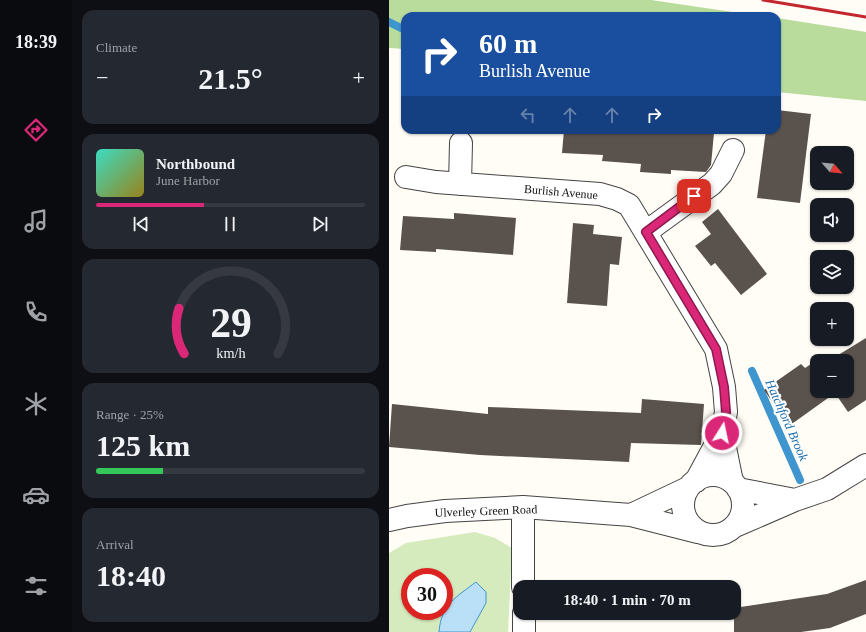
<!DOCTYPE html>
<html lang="en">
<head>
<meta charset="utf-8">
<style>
  body { margin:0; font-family:"Times New Roman",serif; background:#242831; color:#f1f3f6; height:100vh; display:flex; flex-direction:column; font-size:15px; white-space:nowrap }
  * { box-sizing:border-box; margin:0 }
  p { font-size:13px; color:#9ea1a6 }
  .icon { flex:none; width:22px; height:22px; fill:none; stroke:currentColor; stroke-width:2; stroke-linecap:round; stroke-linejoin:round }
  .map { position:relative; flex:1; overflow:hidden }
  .side { display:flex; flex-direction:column; gap:10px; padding:10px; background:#0d0f14; width:317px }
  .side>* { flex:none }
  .guide { position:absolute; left:12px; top:12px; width:380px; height:122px; border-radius:12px; box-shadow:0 1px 3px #0004; background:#1a4fa0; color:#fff; overflow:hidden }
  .needle { width:26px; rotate:117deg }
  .controls { position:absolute; left:421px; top:146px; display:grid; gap:8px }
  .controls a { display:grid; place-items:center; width:44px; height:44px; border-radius:8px; background:#171b24; box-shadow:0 1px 3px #0004; font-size:20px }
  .speed { position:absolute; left:12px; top:568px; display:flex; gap:8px; font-size:20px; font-weight:700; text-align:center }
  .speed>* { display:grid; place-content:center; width:52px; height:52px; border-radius:50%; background:#171b24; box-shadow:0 1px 3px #0004; line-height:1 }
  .speed .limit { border:6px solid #d22; background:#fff; color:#111 }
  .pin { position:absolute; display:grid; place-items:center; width:34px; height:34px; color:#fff; margin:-17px; border-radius:8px; box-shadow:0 2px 6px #0006 }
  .me { position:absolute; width:44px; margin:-22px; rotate:10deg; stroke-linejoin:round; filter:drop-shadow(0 0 3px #0008) }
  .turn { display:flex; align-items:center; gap:14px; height:84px; padding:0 12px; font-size:18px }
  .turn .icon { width:52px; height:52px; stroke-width:2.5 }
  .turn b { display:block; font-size:28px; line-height:34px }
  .lanes { display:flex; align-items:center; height:38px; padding:0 12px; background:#0003; justify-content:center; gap:20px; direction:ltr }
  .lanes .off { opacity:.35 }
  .big { font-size:30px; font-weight:800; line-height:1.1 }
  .side .card { flex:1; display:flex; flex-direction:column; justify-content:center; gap:6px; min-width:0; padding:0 14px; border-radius:12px; background:#242831 }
  .side .dial { align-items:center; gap:0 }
  .dial svg { height:104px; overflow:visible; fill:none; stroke:#363941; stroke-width:7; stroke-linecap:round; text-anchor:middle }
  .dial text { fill:#f1f3f6; stroke:none }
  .song { display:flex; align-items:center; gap:12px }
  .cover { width:48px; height:48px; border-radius:6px; background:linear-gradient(135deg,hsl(170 70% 55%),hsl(50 70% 35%)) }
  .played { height:4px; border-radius:2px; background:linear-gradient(90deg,#db2777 40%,#363941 40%) }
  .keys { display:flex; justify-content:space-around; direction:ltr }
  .heat { display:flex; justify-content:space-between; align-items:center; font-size:22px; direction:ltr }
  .charge { height:6px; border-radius:3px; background:linear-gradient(90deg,#34c759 25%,#363941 0) }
  .trip { position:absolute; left:124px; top:580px; width:228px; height:40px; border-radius:12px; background:#171b24; box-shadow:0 1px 3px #0004; font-weight:800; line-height:40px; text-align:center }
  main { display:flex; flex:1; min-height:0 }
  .menu { display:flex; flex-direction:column; width:72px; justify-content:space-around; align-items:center; background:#090b0e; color:#9ea1a6 }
  .menu .icon { width:28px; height:28px }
  .menu .current { color:#db2777 }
  .menu b { font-size:18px; color:#f1f3f6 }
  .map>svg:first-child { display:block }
  .green { fill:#d5ebbd; fill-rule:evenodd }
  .forest { fill:#b9dc9c }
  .water { fill:#b9e0f7; stroke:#3f96cf }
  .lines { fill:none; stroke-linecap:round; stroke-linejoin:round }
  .stream { stroke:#3f96cf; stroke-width:8 }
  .building { fill:#5a524d; fill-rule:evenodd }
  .minor-casing { stroke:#444; stroke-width:24 }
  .minor { stroke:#fff; stroke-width:22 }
  .rail { stroke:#c4262e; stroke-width:3 }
  .route-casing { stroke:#8e194d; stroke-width:10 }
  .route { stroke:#db2777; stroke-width:7 }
  .labels { text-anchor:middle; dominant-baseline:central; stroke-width:4; stroke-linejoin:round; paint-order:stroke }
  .street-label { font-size:12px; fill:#111; stroke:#fff }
  .water-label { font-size:13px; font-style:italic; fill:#1768a6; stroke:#fff }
</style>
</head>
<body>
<main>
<nav class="menu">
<b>18:39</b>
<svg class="icon current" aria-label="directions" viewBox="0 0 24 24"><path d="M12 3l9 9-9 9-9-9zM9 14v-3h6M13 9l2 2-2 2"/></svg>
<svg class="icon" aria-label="music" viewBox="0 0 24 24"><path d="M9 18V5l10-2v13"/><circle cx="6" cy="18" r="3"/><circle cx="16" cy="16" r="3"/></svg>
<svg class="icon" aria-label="phone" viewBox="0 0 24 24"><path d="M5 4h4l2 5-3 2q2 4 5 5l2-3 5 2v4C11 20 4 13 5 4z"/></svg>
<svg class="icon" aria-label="climate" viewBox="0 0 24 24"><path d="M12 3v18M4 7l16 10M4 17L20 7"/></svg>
<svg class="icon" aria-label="car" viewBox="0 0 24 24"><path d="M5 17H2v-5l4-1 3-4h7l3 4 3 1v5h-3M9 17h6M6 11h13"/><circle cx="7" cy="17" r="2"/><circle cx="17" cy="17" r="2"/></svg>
<svg class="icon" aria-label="filters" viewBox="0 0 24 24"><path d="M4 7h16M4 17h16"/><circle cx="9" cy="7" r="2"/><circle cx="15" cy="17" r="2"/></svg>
</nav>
<section class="side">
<div class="card"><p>Climate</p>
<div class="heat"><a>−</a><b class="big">21.5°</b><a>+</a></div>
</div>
<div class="card">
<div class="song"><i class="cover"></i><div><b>Northbound</b><p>June Harbor</p></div></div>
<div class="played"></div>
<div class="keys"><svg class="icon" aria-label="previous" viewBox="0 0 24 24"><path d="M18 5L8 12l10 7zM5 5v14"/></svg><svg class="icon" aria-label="pause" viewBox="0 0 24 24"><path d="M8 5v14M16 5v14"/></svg><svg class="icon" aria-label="next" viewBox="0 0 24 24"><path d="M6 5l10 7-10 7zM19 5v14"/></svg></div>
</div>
<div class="card dial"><svg viewBox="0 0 100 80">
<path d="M14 69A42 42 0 1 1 86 69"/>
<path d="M14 69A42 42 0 0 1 10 34" stroke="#db2777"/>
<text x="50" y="56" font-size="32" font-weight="700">29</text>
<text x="50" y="72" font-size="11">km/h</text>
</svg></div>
<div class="card"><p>Range · 25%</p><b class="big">125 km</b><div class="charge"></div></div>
<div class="card"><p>Arrival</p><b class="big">18:40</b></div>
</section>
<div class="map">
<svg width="477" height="632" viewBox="0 0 477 632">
  <rect width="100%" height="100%" fill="#fffdf5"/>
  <path class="green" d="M86,532L106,538L123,548L119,632H0V553L17,543ZM21,577H55V611H21Z"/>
  <path class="forest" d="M0,0H262L371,16H16V49L0,48Z
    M388,18L477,32V101L388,92Z"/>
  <path class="water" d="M87,582L97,592V603L81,632H50C52,605 67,597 87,582Z"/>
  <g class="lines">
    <path class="stream" d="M0,22L16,30
      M363,371L411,480"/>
  </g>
  <path class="building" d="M388,110L422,114L411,203L368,198L377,130H388Z
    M175,130H290L325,133L322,165L317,172L282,170V174L251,172L252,164L213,161L214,155L173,153Z
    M329,209L378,274L352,295L326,263L322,266L306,246L322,234L313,222Z
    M65,213L127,218L124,255L47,249V252L11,250L14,216L65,219Z
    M184,223L205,225L204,234L233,237L230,265L221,264L218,306L178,303Z
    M477,338V400L459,412L446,393L400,426L375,390L412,364L416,368L437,354L441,360ZM428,361H458V391H428Z
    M253,399L315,404L312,445L242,443L240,462L91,455L0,447L3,404L99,414V407L252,413Z
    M477,580V614L441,628L412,632H345V608L438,594Z"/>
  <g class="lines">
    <defs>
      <path id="minor" d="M17,177L47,182L211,194L228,199L240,205L327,349L335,387L337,412L333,433L307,481
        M71,184L72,143
        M257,232L323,184L332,174L344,150
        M333,433L343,482
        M294 505a30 30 0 1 1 60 0a30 30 0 1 1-60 0Z
        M349,489L406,500
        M134,507V587
        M242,515L299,488
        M0,520L18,516L56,511L134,507L242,515L309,532
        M346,526L406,500L438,489L477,465
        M135,613V632"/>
    </defs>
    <use href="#minor" class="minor-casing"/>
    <use href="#minor" class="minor"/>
    <path class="rail" d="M374,0L477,17"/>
  </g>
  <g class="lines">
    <defs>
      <path id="route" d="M305,196L257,232L327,349L335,387L337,412L333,433"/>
    </defs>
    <use href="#route" class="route-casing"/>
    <use href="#route" class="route"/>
  </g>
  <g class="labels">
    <g class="street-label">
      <text transform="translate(172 192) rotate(5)">Burlish Avenue</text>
      <text transform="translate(97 511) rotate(-2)">Ulverley Green Road</text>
    </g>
    <g class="water-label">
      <text transform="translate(398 420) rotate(66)">Hatchford Brook</text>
    </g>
  </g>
</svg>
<div class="controls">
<a><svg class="needle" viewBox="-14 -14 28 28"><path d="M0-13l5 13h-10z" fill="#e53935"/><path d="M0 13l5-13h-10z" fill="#9ea1a6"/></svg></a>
<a><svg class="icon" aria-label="sound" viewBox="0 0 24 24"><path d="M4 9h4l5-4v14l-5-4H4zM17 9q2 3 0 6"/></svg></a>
<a><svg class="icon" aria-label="layers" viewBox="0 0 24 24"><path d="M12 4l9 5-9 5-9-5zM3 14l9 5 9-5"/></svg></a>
<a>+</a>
<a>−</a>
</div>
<div class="speed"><div class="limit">30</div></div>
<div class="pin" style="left:305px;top:196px;background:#d93025"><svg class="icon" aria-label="arrive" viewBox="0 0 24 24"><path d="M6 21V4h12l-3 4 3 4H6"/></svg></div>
<svg class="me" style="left:333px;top:433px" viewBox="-20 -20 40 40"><circle r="17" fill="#db2777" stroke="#fff" stroke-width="3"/><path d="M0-11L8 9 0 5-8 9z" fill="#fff"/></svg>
<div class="trip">18:40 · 1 min · 70 m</div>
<div class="guide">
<div class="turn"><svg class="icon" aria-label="right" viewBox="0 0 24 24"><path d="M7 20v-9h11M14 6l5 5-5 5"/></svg><div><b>60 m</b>Burlish Avenue</div></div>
<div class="lanes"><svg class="icon off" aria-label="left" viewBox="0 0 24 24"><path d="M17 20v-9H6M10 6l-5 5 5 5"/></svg><svg class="icon off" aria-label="ahead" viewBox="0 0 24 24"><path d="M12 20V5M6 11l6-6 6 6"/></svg><svg class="icon off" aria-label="ahead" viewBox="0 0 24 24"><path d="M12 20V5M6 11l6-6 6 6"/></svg><svg class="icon" aria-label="right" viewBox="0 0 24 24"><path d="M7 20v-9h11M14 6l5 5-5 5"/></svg></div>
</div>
</div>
</main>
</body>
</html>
